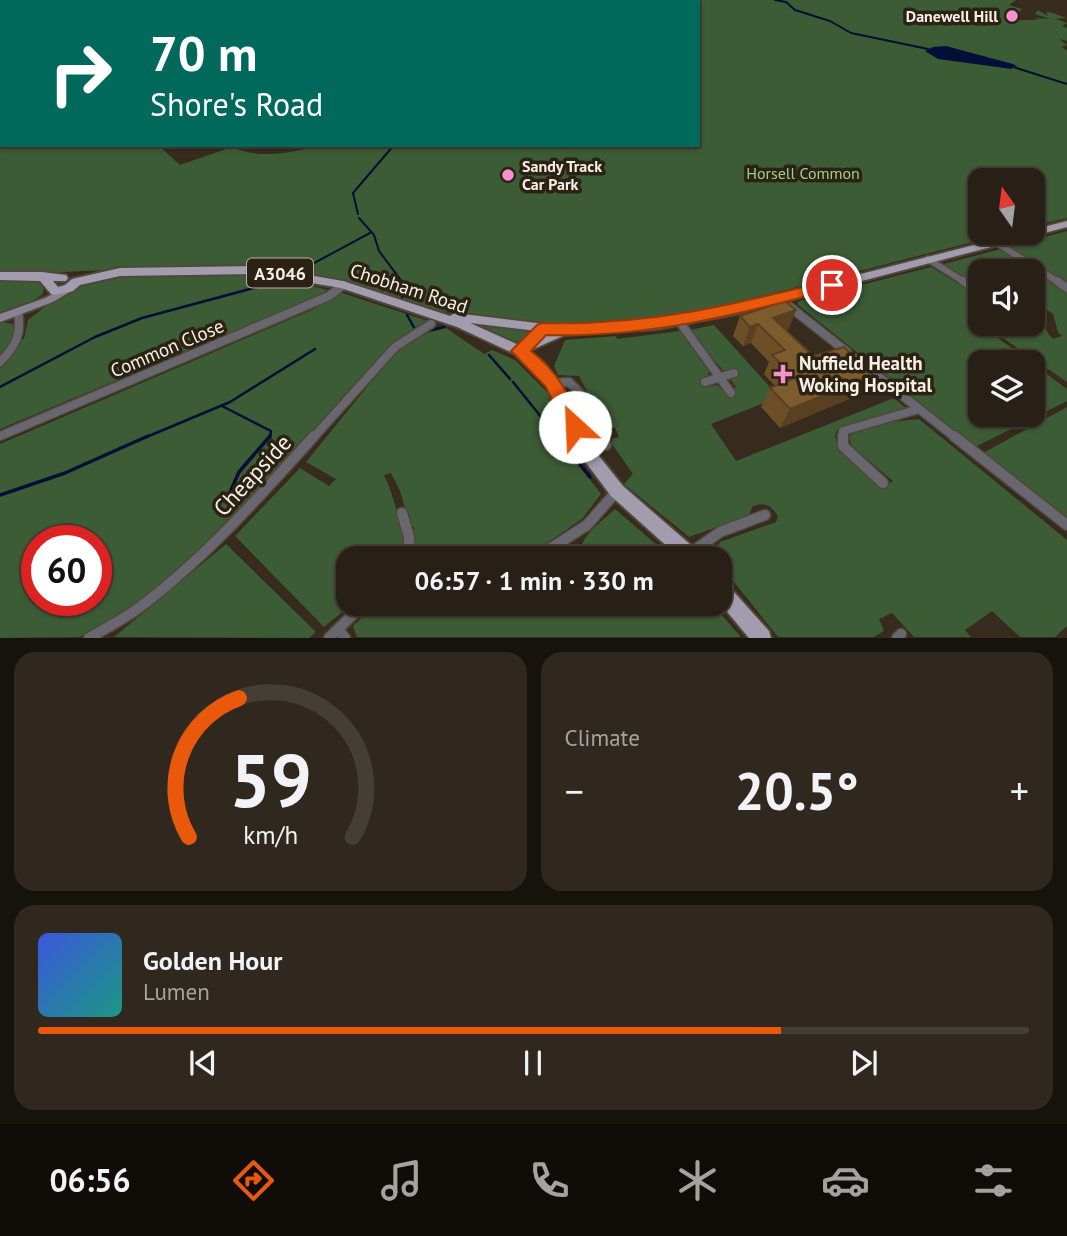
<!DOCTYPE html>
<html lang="en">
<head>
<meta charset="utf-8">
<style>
  body { margin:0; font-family:"PT Sans",sans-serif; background:#30281f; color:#f1f3f6; height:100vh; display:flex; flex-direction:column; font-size:26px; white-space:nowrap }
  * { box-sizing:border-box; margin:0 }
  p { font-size:23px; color:#a5a3a1 }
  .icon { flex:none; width:38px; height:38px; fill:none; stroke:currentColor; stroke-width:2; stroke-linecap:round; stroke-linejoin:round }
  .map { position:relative; height:638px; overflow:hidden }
  .sheet { display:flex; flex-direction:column; gap:14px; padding:14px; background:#16120c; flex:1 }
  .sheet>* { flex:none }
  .hud { position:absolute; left:0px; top:0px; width:700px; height:147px; box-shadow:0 2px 5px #0004,0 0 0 2px #443e35; background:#00695c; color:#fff; overflow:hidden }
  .needle { width:46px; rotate:346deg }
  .tools { position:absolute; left:968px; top:168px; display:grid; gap:14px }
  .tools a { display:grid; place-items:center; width:77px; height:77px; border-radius:14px; background:#282016; box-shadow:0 2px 5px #0004,0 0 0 2px #443e35; font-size:35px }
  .speed { position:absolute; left:21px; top:525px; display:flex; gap:14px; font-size:35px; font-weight:700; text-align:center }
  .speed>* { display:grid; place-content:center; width:91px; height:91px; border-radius:50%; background:#282016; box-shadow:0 2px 5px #0004,0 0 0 2px #443e35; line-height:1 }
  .speed .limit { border:10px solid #d22; background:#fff; color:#111 }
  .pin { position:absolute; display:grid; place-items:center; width:60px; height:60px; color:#fff; margin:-30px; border:4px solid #fff; border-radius:50%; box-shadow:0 2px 7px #0007 }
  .me { position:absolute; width:77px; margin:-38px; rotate:335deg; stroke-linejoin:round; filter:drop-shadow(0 0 5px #0008) }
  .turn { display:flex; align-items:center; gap:24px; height:147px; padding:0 35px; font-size:32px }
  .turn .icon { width:91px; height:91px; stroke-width:2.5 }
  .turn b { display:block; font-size:49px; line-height:60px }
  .big { font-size:52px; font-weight:800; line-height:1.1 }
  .sheet .widget { flex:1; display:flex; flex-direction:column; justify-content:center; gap:10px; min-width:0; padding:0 24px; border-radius:21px; background:#30281f }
  .sheet .dial { align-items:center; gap:0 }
  .dial svg { height:182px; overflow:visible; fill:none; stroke:#443e35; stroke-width:7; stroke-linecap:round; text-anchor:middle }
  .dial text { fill:#f1f3f6; stroke:none }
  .song { display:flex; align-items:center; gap:21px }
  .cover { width:84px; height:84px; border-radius:10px; background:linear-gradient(135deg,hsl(230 70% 55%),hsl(170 70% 35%)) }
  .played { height:7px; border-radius:4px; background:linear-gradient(90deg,#ea580c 75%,#443e35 75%) }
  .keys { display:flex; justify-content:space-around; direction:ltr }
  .heat { display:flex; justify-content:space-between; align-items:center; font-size:38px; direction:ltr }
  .sheet .tiles { flex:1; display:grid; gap:14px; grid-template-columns:1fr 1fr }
  .widget:last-child { grid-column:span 2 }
  .trip { position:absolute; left:336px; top:546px; width:396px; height:70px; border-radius:21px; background:#282016; box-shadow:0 2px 5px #0004,0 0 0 2px #443e35; font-weight:800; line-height:70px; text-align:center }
  .menu { display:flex; height:112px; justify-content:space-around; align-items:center; background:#100d09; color:#a5a3a1 }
  .menu .icon { width:49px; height:49px }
  .menu .selected { color:#ea580c }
  .menu b { font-size:32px; color:#f1f3f6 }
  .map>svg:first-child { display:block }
  .green { fill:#3c5c35; fill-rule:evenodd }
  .water { fill:#030f36 }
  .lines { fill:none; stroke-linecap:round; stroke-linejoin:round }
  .stream-far2 { stroke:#030f36; stroke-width:2 }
  .stream-far1 { stroke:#030f36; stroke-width:2.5 }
  .stream { stroke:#030f36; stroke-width:3.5 }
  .street-far2-casing { stroke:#514639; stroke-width:9 }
  .street-far1-casing { stroke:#514639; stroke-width:11 }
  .street-casing { stroke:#514639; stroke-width:13 }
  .secondary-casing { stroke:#514639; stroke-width:4 }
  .primary-casing { stroke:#514639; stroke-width:4 }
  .street-far2 { stroke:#68666e; stroke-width:6 }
  .street-far1 { stroke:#68666e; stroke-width:8 }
  .street { stroke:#68666e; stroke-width:10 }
  .secondary { fill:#888592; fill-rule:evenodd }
  .primary { fill:#a19dae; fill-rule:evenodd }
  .wall { fill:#6c4e27 }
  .shaded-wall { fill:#584020 }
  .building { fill:#7e5b2d; stroke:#584020; stroke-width:2 }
  .route { fill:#ea580c; stroke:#983908; stroke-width:2 }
  .poi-dot { fill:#f790cd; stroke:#2c2213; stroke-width:2.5 }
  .labels { text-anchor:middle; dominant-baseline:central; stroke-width:7; stroke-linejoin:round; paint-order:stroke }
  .far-poi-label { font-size:16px; font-weight:bold; fill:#f6efe5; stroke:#2c2213; text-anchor:end }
  .far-park-label { font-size:16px; fill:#9bd18e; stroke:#2c2213 }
  .shield { fill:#2c2213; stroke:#b9b2a6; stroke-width:2 }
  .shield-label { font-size:18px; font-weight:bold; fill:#f6efe5 }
  .street-label { font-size:19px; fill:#f6efe5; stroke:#2c2213 }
  .poi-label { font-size:19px; font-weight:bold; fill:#f6efe5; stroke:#2c2213; text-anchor:start }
  .near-street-label { font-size:23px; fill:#f6efe5; stroke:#2c2213 }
</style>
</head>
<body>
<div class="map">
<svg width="1067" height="638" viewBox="0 0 1067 638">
  <rect width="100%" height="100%" fill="#362b1d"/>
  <path class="green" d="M391,0H1016L1009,5L1022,9L1013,20H1039L1034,18L1050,19L1035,14L1038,10L1048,16L1046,12H1049L1067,18L1055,19L1067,23L1062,26L1067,28V41L1059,39L1067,45L1062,47L1067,51V218L1033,226L1032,180H980V233H1008L695,313L617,323L549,324L499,320L441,311L328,279L258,267L209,265L42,273L32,279L44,284L43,294L23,307L0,314V64L2,145H158L180,165L232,147C272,164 301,145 342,145C460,145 579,145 698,145V2Z
    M1067,231V285L1008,247Z
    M1001,249L1067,292V382L990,329L987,330L1067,389V401L975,447L797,304L799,301L931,267L977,295L980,304V324H1032L1033,303L1046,314C1045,324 1044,331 1053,339L1062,336L1058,332L1053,314L1033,300L1032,271H980V290L940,265ZM980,362H1032V415H980Z
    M237,273L281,279L328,290L308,304L304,302L0,429V322L13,324L14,340L24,339L28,320L50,303L74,289L113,277Z
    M339,292L428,321L396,343L316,432L198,554L138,605L80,637L0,638V444L316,308L313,306ZM37,541H96V600H37Z
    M472,322L533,331L523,341L511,343Z
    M714,325L779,397L711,424L736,461L894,398L907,409L837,430L835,436L840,449L883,488L893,481L852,447L849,437C862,423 901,421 919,419L1067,540V626L1055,637H1020L992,611L965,630L971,637H914L892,613L879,619L884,631L874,637H778L719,563V558L712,553L720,542L776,522L778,517C772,505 763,501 752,507L749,516L689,537L624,484L633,474L612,444V439L619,437L615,428L605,426L579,376L558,375L554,366L565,340L616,336L617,339L680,331L709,372L708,376L700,380L705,387L717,385L726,392L736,387C722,367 704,351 690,330Z
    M446,328L484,354L492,350L515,360L548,393L580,467L601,494L582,519L525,558H413L414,527L410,525L400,491L391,473L384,475C394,496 405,535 403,558H348V604H352L324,627L235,536L300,468L329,486L336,479L306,462L393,355L423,334Z
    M1067,407V520L983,453Z
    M615,509L672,558H579L583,555C575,538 604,520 615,509Z
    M226,544L316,632L309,638L114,637Z
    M377,604H712L741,637H357L353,626Z"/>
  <path class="water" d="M946,46L1013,64L1018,67L1012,66V69L938,59L925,51L933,47Z"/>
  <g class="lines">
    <path class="stream-far2" d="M775,0L786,2L795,10L830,21L851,33L928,49
      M1010,66L1067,84
      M358,214L353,193L394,145
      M359,218L374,235L379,251L403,283
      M303,269L370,233"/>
    <path class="stream-far1" d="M402,281L405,288L402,298
      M407,315L416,331
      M427,331L444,327
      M489,355L510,379
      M513,382L546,423
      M0,387L95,337L142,318L261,286
      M222,406L271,431L270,438
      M549,427L558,438
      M144,438L230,402L315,349"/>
    <path class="stream" d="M556,436L566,448
      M570,452L590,477
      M0,495L65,473L148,436
      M233,504L228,497L239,472L270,436"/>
    <defs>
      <path id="street-far2" d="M997,243L1060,283
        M928,259L966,283"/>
      <path id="street-far1" d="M963,281L980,292
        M1057,281L1067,288
        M790,307L847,352
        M679,321L731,393
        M856,359L956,438
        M0,362C15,347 22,334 18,312
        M705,382L734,373
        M553,383L569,382L583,396L603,438
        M0,436L329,296L343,285
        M313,438L395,347L431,324
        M843,438V431L919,409"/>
      <path id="street" d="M602,436L606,445
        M843,436V446L883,483
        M954,436L1067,525
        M402,513L409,537L408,558
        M689,554L720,532L765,515
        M536,558L587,525L617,491
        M89,638C106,628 124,619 140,607C205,558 260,496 314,436
        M329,638L338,629
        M345,638L338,629L364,604
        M897,638L901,634"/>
      <path id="secondary" d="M69,285L73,286L74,288L73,290L53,302L0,322V314L45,298Z"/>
      <path id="primary" d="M1067,221V227L736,314L657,329L565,335L529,351L542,361L562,386L591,446L623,486L699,552L702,558H680L611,496L581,456L552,393L532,369L515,354L457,327L341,288L258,274L120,276L80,285L73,291L55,295L51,294L40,281L0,280V272H42L66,275L68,278L66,281H53L58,287L65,285L72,279L120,268L258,266L343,281L450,316L455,313L569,327L657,321L736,306L1021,233H1032V230ZM470,323L545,332L519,345Z
        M719,579L725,582L769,631L771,638H749L719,602Z"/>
    </defs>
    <use href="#street-far2" class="street-far2-casing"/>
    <use href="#street-far1" class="street-far1-casing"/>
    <use href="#street" class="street-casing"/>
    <use href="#secondary" class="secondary-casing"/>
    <use href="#primary" class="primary-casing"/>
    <use href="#street-far2" class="street-far2"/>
    <use href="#street-far1" class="street-far1"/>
    <use href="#street" class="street"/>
    <use href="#secondary" class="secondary"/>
    <use href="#primary" class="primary"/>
  </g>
  <path class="wall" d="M796,310L788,330L786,331L813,356L861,394L780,428L761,407L770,388L775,386L764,374L769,362L751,343L743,346L733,336L740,316Z"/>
  <path class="shaded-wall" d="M796,310L788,330L771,336L773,318Z
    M758,324L751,343L743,346L750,327Z
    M873,375L861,394L780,428L790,409Z"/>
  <path class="building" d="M785,301L796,310L773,318L813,356L844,347L873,375L790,409L770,388L795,378L772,355L785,350L758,324L750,327L740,316Z"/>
  <path class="route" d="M832,280L838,281L840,285L838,288C741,314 647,338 546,335L531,351C558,371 570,398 584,427L582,433L575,435L568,433L546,387L511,351L537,325L542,323C647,326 732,305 832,280Z"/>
  <g class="poi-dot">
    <circle cx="1012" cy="16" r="7"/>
    <circle cx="508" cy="175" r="7"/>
    <path d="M779.5 363.5h7v7h7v7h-7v7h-7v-7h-7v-7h7z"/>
  </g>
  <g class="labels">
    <g class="far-poi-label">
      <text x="998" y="16">Danewell Hill</text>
      <text x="522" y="166" text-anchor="start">Sandy Track<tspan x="522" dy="18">Car Park</tspan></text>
    </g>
    <g class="far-park-label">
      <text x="803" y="173">Horsell Common</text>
    </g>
    <rect class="shield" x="247" y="258.5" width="66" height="29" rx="5"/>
    <g class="shield-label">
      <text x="280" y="273">A3046</text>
    </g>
    <g class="street-label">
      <text transform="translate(409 288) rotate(18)">Chobham Road</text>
      <text transform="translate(167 348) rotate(-23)">Common Close</text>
    </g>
    <g class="poi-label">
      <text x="799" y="363">Nuffield Health<tspan x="799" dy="22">Woking Hospital</tspan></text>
    </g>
    <g class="near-street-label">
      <text transform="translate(252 475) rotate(-47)">Cheapside</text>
    </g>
  </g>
</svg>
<div class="tools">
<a><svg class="needle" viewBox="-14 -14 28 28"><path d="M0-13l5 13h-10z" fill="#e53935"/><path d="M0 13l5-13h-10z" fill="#a5a3a1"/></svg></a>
<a><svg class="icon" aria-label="sound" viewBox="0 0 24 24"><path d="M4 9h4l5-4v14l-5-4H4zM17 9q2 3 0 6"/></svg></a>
<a><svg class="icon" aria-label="layers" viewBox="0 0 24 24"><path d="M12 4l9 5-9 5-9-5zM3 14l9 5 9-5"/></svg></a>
</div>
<div class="speed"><div class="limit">60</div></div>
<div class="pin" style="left:832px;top:285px;background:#d93025"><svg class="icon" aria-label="arrive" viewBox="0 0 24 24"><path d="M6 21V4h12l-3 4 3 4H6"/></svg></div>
<svg class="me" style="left:575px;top:427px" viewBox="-20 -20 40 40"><circle r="19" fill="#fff"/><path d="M0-13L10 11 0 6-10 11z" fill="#ea580c"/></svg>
<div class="trip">06:57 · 1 min · 330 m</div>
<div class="hud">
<div class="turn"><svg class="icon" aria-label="right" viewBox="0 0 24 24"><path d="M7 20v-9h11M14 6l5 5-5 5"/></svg><div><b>70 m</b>Shore's Road</div></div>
</div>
</div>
<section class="sheet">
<div class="tiles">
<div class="widget dial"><svg viewBox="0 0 100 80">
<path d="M14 69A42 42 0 1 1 86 69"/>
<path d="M14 69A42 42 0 0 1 36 8" stroke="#ea580c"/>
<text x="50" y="56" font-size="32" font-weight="700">59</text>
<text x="50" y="72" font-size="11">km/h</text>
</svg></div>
<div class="widget"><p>Climate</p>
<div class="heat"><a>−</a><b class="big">20.5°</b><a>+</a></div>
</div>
<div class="widget">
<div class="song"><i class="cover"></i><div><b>Golden Hour</b><p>Lumen</p></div></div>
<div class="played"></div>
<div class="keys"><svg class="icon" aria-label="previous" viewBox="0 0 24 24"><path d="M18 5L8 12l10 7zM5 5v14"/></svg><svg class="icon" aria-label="pause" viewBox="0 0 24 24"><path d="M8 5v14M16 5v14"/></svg><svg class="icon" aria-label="next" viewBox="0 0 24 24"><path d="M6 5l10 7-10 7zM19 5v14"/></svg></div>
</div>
</div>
</section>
<nav class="menu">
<b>06:56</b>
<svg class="icon selected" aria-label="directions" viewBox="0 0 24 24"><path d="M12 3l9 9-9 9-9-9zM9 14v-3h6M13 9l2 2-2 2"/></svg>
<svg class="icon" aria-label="music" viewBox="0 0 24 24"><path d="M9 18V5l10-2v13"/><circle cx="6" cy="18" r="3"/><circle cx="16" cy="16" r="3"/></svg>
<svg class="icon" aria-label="phone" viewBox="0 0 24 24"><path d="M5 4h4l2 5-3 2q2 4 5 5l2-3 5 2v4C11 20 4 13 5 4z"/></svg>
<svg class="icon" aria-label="climate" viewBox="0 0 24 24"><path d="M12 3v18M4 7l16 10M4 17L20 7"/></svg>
<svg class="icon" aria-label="car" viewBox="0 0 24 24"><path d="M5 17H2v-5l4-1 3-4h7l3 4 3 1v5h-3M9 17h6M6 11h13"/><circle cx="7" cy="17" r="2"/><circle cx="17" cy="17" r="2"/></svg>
<svg class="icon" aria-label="filters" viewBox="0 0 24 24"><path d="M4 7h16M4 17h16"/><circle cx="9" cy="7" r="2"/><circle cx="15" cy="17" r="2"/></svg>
</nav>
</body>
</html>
